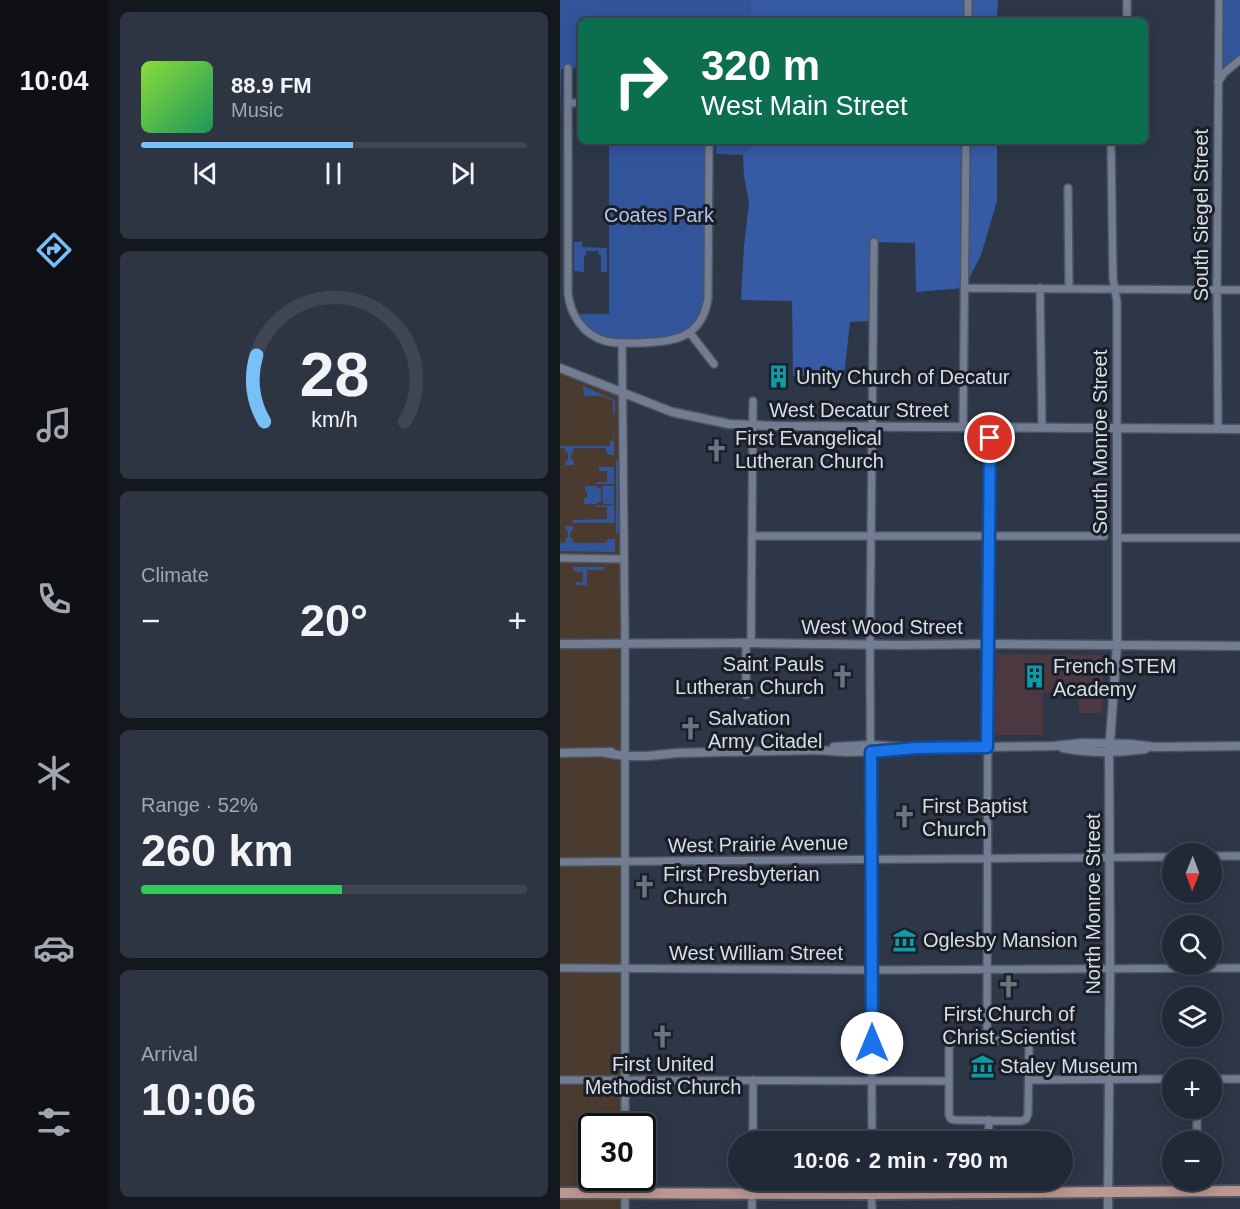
<!DOCTYPE html>
<html lang="en">
<head>
<meta charset="utf-8">
<style>
  body { margin:0; font-family:Arial,sans-serif; background:#2e3542; color:#f1f3f6; height:100vh; display:flex; flex-direction:column; font-size:22px; white-space:nowrap }
  * { box-sizing:border-box; margin:0 }
  p { font-size:20px; color:#a2a6ad }
  .icon { flex:none; width:33px; height:33px; fill:none; stroke:currentColor; stroke-width:2; stroke-linecap:round; stroke-linejoin:round }
  .map { position:relative; flex:1; overflow:hidden }
  .side { display:flex; flex-direction:column; gap:12px; padding:12px; background:#13171e; width:452px }
  .side>* { flex:none }
  .hud { position:absolute; left:18px; top:18px; width:570px; height:126px; border-radius:9px; box-shadow:0 3px 15px #0003,0 0 0 2px #3f4551; background:#0b6e4f; color:#fff; overflow:hidden }
  .needle { width:39px; rotate:181deg }
  .buttons { position:absolute; left:602px; top:843px; display:grid; gap:12px }
  .buttons a { display:grid; place-items:center; width:60px; height:60px; border-radius:50%; background:#222936; box-shadow:0 3px 15px #0003,0 0 0 2px #3f4551; font-size:30px }
  .speed { position:absolute; left:18px; top:1113px; display:flex; gap:12px; font-size:30px; font-weight:700; text-align:center }
  .speed>* { display:grid; place-content:center; width:78px; height:78px; border-radius:50%; background:#222936; box-shadow:0 3px 15px #0003,0 0 0 2px #3f4551; line-height:1 }
  .speed .limit { border:3px solid #111; border-radius:9px; background:#fff; color:#111 }
  .pin { position:absolute; display:grid; place-items:center; width:51px; height:51px; color:#fff; margin:-26px; border:3px solid #fff; border-radius:50%; box-shadow:0 2px 6px #0007 }
  .me { position:absolute; width:66px; margin:-33px; rotate:0deg; stroke-linejoin:round; filter:drop-shadow(0 0 4px #0008) }
  .turn { display:flex; align-items:center; gap:21px; height:126px; padding:0 24px; font-size:27px }
  .turn .icon { width:78px; height:78px; stroke-width:2.5 }
  .turn b { display:block; font-size:42px; line-height:51px }
  .big { font-size:45px; font-weight:700; line-height:1.1 }
  .side .tile { flex:1; display:flex; flex-direction:column; justify-content:center; gap:9px; min-width:0; padding:0 21px; border-radius:9px; background:#2e3542 }
  .side .dial { align-items:center; gap:0 }
  .dial svg { height:156px; overflow:visible; fill:none; stroke:#3f4551; stroke-width:7; stroke-linecap:round; text-anchor:middle }
  .dial text { fill:#f1f3f6; stroke:none }
  .song { display:flex; align-items:center; gap:18px }
  .cover { width:72px; height:72px; border-radius:9px; background:linear-gradient(135deg,hsl(90 70% 55%),hsl(150 70% 35%)) }
  .played { height:6px; border-radius:3px; background:linear-gradient(90deg,#79bff8 55%,#3f4551 55%) }
  .keys { display:flex; justify-content:space-around; direction:ltr }
  .heat { display:flex; justify-content:space-between; align-items:center; font-size:33px; direction:ltr }
  .charge { height:9px; border-radius:4px; background:linear-gradient(90deg,#34c759 52%,#3f4551 0) }
  .trip { position:absolute; left:168px; top:1131px; width:345px; height:60px; border-radius:30px; background:#222936; box-shadow:0 3px 15px #0003,0 0 0 2px #3f4551; font-weight:700; line-height:60px; text-align:center }
  main { display:flex; flex:1; min-height:0 }
  .dock { display:flex; flex-direction:column; width:108px; justify-content:space-around; align-items:center; background:#0e1016; color:#a2a6ad }
  .dock .icon { width:42px; height:42px }
  .dock .current { color:#79bff8 }
  .dock b { font-size:27px; color:#f1f3f6 }
  .map>svg:first-child { display:block }
  .commercial { fill:#4a3b2e }
  .education { fill:#4b3841 }
  .green { fill:#32549b }
  .forest { fill:#375aa4 }
  .lines { fill:none; stroke-linecap:round; stroke-linejoin:round }
  .minor-casing { stroke:#4c5462; stroke-width:10 }
  .tertiary-casing { stroke:#4c5462; stroke-width:11 }
  .primary-casing { stroke:#4c5462; stroke-width:14 }
  .minor { stroke:#727d92; stroke-width:7 }
  .tertiary { stroke:#727d92; stroke-width:8 }
  .primary { stroke:#bc9791; stroke-width:10 }
  .route-casing { stroke:#114b97; stroke-width:15 }
  .route { stroke:#1a73e8; stroke-width:10 }
  .labels { text-anchor:middle; dominant-baseline:central; stroke-width:6; stroke-linejoin:round; paint-order:stroke }
  .park-label { font-size:20px; fill:#afc4ed; stroke:#1a1e26 }
  .street-label { font-size:20px; fill:#d8dee9; stroke:#1a1e26 }
  .poi-label { font-size:20px; fill:#d8dee9; stroke:#1a1e26; text-anchor:start }
</style>
</head>
<body>
<main>
<nav class="dock">
<b>10:04</b>
<svg class="icon current" aria-label="directions" viewBox="0 0 24 24"><path d="M12 3l9 9-9 9-9-9zM9 14v-3h6M13 9l2 2-2 2"/></svg>
<svg class="icon" aria-label="music" viewBox="0 0 24 24"><path d="M9 18V5l10-2v13"/><circle cx="6" cy="18" r="3"/><circle cx="16" cy="16" r="3"/></svg>
<svg class="icon" aria-label="phone" viewBox="0 0 24 24"><path d="M5 4h4l2 5-3 2q2 4 5 5l2-3 5 2v4C11 20 4 13 5 4z"/></svg>
<svg class="icon" aria-label="climate" viewBox="0 0 24 24"><path d="M12 3v18M4 7l16 10M4 17L20 7"/></svg>
<svg class="icon" aria-label="car" viewBox="0 0 24 24"><path d="M5 17H2v-5l4-1 3-4h7l3 4 3 1v5h-3M9 17h6M6 11h13"/><circle cx="7" cy="17" r="2"/><circle cx="17" cy="17" r="2"/></svg>
<svg class="icon" aria-label="filters" viewBox="0 0 24 24"><path d="M4 7h16M4 17h16"/><circle cx="9" cy="7" r="2"/><circle cx="15" cy="17" r="2"/></svg>
</nav>
<section class="side">
<div class="tile">
<div class="song"><i class="cover"></i><div><b>88.9 FM</b><p>Music</p></div></div>
<div class="played"></div>
<div class="keys"><svg class="icon" aria-label="previous" viewBox="0 0 24 24"><path d="M18 5L8 12l10 7zM5 5v14"/></svg><svg class="icon" aria-label="pause" viewBox="0 0 24 24"><path d="M8 5v14M16 5v14"/></svg><svg class="icon" aria-label="next" viewBox="0 0 24 24"><path d="M6 5l10 7-10 7zM19 5v14"/></svg></div>
</div>
<div class="tile dial"><svg viewBox="0 0 100 80">
<path d="M14 69A42 42 0 1 1 86 69"/>
<path d="M14 69A42 42 0 0 1 10 35" stroke="#79bff8"/>
<text x="50" y="56" font-size="32" font-weight="700">28</text>
<text x="50" y="72" font-size="11">km/h</text>
</svg></div>
<div class="tile"><p>Climate</p>
<div class="heat"><a>−</a><b class="big">20°</b><a>+</a></div>
</div>
<div class="tile"><p>Range · 52%</p><b class="big">260 km</b><div class="charge"></div></div>
<div class="tile"><p>Arrival</p><b class="big">10:06</b></div>
</section>
<div class="map">
<svg width="681" height="1209" viewBox="0 0 681 1209">
  <rect width="100%" height="100%" fill="#2d3748"/>
  <path class="commercial" d="M0,370L60,394L62,1126H32V1178H63V1209H0Z"/>
  <path class="education" d="M436,654L544,655L542,713H519L518,693L483,692V735H434Z"/>
  <path class="green" d="M0,0H191L190,21H21V68L1,69L0,124Z
    M662,0H680V63L662,82Z
    M156,141H198L183,155L156,154Z
    M149,144L148,298L142,318L120,337L55,343L35,337L13,314H49V145Z
    M14,242H22V247L47,248V272H41V255H39L38,251H26V255L24,256V272L14,271Z
    M23,386L55,400V418L53,411V401L43,396H24Z
    M54,425V455H48L45,448H14L13,452L11,454V459L14,461V465H5L6,461L8,459V453L5,451V448H0V446H50V441H53Z
    M56,459L58,462L59,531L56,535Z
    M39,467H54V484H36V482H47V471H39Z
    M25,486H37V488L41,489V502H37V504H24V498H27V492H25Z
    M42,486H54V504H43Z
    M54,505L55,523H13V520L47,519V507H35V506Z
    M5,526H13V530L10,532V537L12,538L13,543H46L48,539H55V552L0,551V543H5L6,538L8,537V532L6,530Z
    M13,567H45L43,570H27V585H16V582H23V572L13,571Z"/>
  <path class="forest" d="M191,0H438L437,21H190Z
    M198,141H437V201L421,255L404,288L356,292L355,243L314,242L309,321L290,322L284,376H233L232,301L181,300L184,246L189,202L184,176L183,155Z"/>
  <g class="lines">
    <defs>
      <path id="minor" d="M567,0V21
        M408,21V0
        M8,68V293C10,314 23,335 45,341C56,344 67,343 78,343C113,342 142,339 148,298L149,141
        M658,82L664,73L681,59
        M8,103H21
        M551,141L553,279L557,302V428
        M508,188L509,288
        M404,288L681,290
        M480,288L482,428
        M130,333L154,364
        M62,343L65,644V1126
        M403,427L406,141
        M658,429L657,282L659,0
        M192,536H544
        M557,538H681
        M0,558L63,559
        M191,643L193,401
        M186,695V643
        M651,856H681
        M0,862L612,857
        M0,968L312,970L681,968
        M396,1040H463L467,1043L469,1048L468,1114L466,1119L461,1121L395,1120L391,1119L389,1115V1049L391,1043Z
        M427,1040L428,644L431,438
        M651,1079H681
        M0,1080L389,1081
        M469,1080L612,1079
        M193,1142V1080
        M312,1142L310,644L314,242
        M428,1142L429,1120
        M637,1142V1108
        M65,1178V1209
        M311,1180L312,1209
        M428,1193V1180
        M192,1209V1180"/>
      <path id="tertiary" d="M0,368L112,412L169,424L215,426L681,429
        M0,644L191,643L340,645L428,644L681,646
        M274,747L311,745L342,747
        M503,748C530,753 558,753 585,749
        M0,753L51,752
        M46,753L65,756H88L117,753L256,750L287,752L331,751L356,748L494,746L523,743L570,744L595,747L681,746
        M548,1209L550,969L549,755L557,645V428"/>
      <path id="primary" d="M0,1193L311,1194L681,1191"/>
    </defs>
    <use href="#minor" class="minor-casing"/>
    <use href="#tertiary" class="tertiary-casing"/>
    <use href="#primary" class="primary-casing"/>
    <use href="#minor" class="minor"/>
    <use href="#tertiary" class="tertiary"/>
    <use href="#primary" class="primary"/>
  </g>
  <g class="lines">
    <defs>
      <path id="route" d="M312,1043L311,752L356,748L427,747L430,438"/>
    </defs>
    <use href="#route" class="route-casing"/>
    <use href="#route" class="route"/>
  </g>
  <defs>
    <symbol id="building-bare" viewBox="-9 -9 18 18"><path d="M-4-6H4V6H1V3H-1V6H-4ZM-2.5-4.3h1.7v1.8h-1.7ZM.8-4.3h1.7v1.8H.8ZM-2.5-1h1.7V.8h-1.7ZM.8-1h1.7V.8H.8Z" fill="#0f9aa8" stroke="#1a1e26" stroke-width="2.5" paint-order="stroke"/></symbol>
    <symbol id="church-bare" viewBox="-9 -9 18 18"><path d="M-1.2-6h2.4v3.5h3.3v2.4h-3.3V6h-2.4V-.1h-3.3v-2.4h3.3Z" fill="#6b7280" stroke="#1a1e26" stroke-width="2.5" paint-order="stroke"/></symbol>
    <symbol id="museum-bare" viewBox="-9 -9 18 18"><path d="M0-6L6-3V-2H-6V-3ZM-5-1h2V3h-2ZM-1-1h2V3h-2ZM3-1h2V3H3ZM-6 4H6V6H-6Z" fill="#0f9aa8" stroke="#1a1e26" stroke-width="2.5" paint-order="stroke"/></symbol>
  </defs>
  <g fill-rule="evenodd">
    <use href="#building-bare" x="202" y="360" width="33" height="33"/>
    <use href="#church-bare" x="140" y="434" width="33" height="33"/>
    <use href="#church-bare" x="266" y="660" width="33" height="33"/>
    <use href="#building-bare" x="458" y="660" width="33" height="33"/>
    <use href="#church-bare" x="114" y="712" width="33" height="33"/>
    <use href="#church-bare" x="328" y="800" width="33" height="33"/>
    <use href="#church-bare" x="68" y="870" width="33" height="33"/>
    <use href="#museum-bare" x="328" y="924" width="33" height="33"/>
    <use href="#church-bare" x="432" y="970" width="33" height="33"/>
    <use href="#church-bare" x="86" y="1020" width="33" height="33"/>
    <use href="#museum-bare" x="406" y="1050" width="33" height="33"/>
  </g>
  <g class="labels">
    <g class="park-label">
      <text x="99" y="215">Coates Park</text>
    </g>
    <g class="street-label">
      <text transform="translate(641 215) rotate(-90)">South Siegel Street</text>
      <text x="299" y="410">West Decatur Street</text>
      <text transform="translate(540 442) rotate(-90)">South Monroe Street</text>
      <text x="322" y="627">West Wood Street</text>
      <text transform="translate(198 844) rotate(-1)">West Prairie Avenue</text>
      <text transform="translate(533 904) rotate(-90)">North Monroe Street</text>
      <text x="196" y="953">West William Street</text>
    </g>
    <g class="poi-label">
      <text x="236" y="377">Unity Church of Decatur</text>
      <text x="175" y="438">First Evangelical<tspan x="175" dy="23">Lutheran Church</tspan></text>
      <text x="264" y="664" text-anchor="end">Saint Pauls<tspan x="264" dy="23">Lutheran Church</tspan></text>
      <text x="493" y="666">French STEM<tspan x="493" dy="23">Academy</tspan></text>
      <text x="148" y="718">Salvation<tspan x="148" dy="23">Army Citadel</tspan></text>
      <text x="362" y="806">First Baptist<tspan x="362" dy="23">Church</tspan></text>
      <text x="103" y="874">First Presbyterian<tspan x="103" dy="23">Church</tspan></text>
      <text x="363" y="940">Oglesby Mansion</text>
      <text x="449" y="1014" text-anchor="middle">First Church of<tspan x="449" dy="23">Christ Scientist</tspan></text>
      <text x="103" y="1064" text-anchor="middle">First United<tspan x="103" dy="23">Methodist Church</tspan></text>
      <text x="440" y="1066">Staley Museum</text>
    </g>
  </g>
</svg>
<div class="buttons">
<a><svg class="needle" viewBox="-14 -14 28 28"><path d="M0-13l5 13h-10z" fill="#e53935"/><path d="M0 13l5-13h-10z" fill="#a2a6ad"/></svg></a>
<a><svg class="icon" aria-label="search" viewBox="0 0 24 24"><circle cx="10" cy="10" r="6"/><path d="M15 15l6 6"/></svg></a>
<a><svg class="icon" aria-label="layers" viewBox="0 0 24 24"><path d="M12 4l9 5-9 5-9-5zM3 14l9 5 9-5"/></svg></a>
<a>+</a>
<a>−</a>
</div>
<div class="speed"><div class="limit">30</div></div>
<div class="pin" style="left:430px;top:438px;background:#d93025"><svg class="icon" aria-label="arrive" viewBox="0 0 24 24"><path d="M6 21V4h12l-3 4 3 4H6"/></svg></div>
<svg class="me" style="left:312px;top:1043px" viewBox="-20 -20 40 40"><circle r="19" fill="#fff"/><path d="M0-13L10 11 0 6-10 11z" fill="#1a73e8"/></svg>
<div class="trip">10:06 · 2 min · 790 m</div>
<div class="hud">
<div class="turn"><svg class="icon" aria-label="right" viewBox="0 0 24 24"><path d="M7 20v-9h11M14 6l5 5-5 5"/></svg><div><b>320 m</b>West Main Street</div></div>
</div>
</div>
</main>
</body>
</html>
